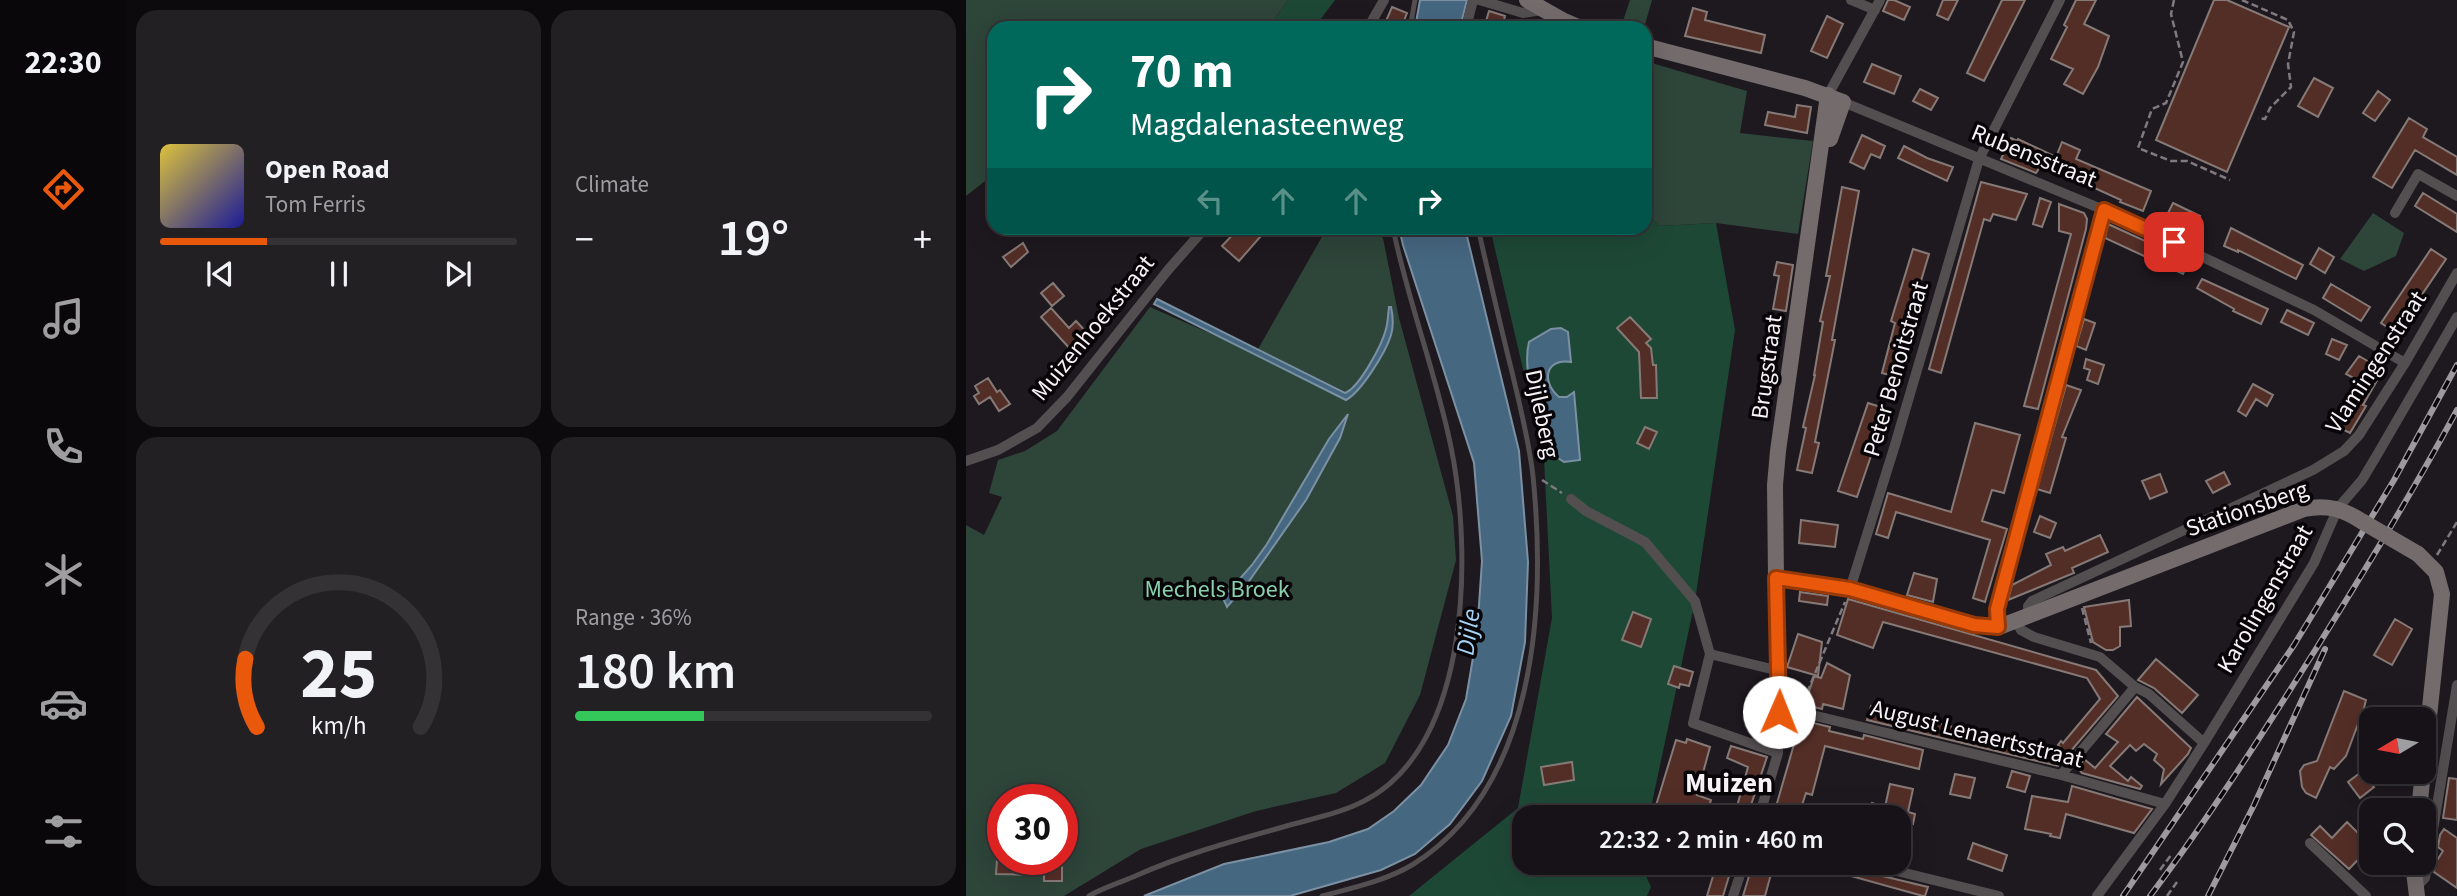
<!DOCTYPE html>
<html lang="en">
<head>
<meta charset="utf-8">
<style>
  body { margin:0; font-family:"Source Sans 3",sans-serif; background:#232024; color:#f1f3f6; height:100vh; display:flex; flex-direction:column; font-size:26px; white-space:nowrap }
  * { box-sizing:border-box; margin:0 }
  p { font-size:23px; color:#9e9ea1 }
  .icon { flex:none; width:38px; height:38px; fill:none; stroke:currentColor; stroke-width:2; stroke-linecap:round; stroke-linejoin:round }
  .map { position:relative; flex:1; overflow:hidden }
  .details { display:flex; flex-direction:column; gap:10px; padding:10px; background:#0c0a0d; width:840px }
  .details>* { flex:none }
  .hud { position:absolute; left:21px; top:21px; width:665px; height:214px; border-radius:21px; box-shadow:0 7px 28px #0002,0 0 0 2px #353236; background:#00695c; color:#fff; overflow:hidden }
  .needle { width:46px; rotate:260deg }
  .tools { position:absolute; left:1393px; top:707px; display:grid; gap:14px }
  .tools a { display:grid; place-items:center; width:77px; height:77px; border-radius:14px; background:#161217; box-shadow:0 7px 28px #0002,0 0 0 2px #353236; font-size:35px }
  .speed { position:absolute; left:21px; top:784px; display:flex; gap:14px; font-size:35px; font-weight:700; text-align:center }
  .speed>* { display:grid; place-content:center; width:91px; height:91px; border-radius:50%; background:#161217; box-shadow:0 7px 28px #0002,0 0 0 2px #353236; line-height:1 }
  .speed .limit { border:10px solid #d22; background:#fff; color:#111 }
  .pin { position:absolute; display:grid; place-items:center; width:60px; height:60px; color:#fff; margin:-30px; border-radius:14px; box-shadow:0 4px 10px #0006 }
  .me { position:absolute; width:77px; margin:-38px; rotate:1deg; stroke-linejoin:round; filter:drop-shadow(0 0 5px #0008) }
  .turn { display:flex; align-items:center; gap:24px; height:147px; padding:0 28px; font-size:32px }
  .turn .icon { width:91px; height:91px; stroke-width:2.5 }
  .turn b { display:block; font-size:49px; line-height:60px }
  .lanes { display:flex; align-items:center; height:66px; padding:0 28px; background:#0003; justify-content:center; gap:35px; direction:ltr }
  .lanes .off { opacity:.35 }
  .big { font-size:52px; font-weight:600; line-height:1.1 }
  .details .tile { flex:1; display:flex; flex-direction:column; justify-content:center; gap:10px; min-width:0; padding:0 24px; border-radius:21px; background:#232024 }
  .details .dial { align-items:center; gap:0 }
  .dial svg { height:182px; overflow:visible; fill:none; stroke:#353236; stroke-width:7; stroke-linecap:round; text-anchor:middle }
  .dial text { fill:#f1f3f6; stroke:none }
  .song { display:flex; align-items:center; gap:21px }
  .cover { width:84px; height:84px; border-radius:10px; background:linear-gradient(135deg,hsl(50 70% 55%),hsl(240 70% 35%)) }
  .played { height:7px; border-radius:4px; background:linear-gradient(90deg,#ea580c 30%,#353236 30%) }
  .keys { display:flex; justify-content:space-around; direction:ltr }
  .heat { display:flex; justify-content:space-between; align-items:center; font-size:38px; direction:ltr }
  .charge { height:10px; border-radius:5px; background:linear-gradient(90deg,#34c759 36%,#353236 0) }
  .details .tiles { flex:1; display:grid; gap:10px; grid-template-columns:repeat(2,1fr) }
  .trip { position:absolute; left:546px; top:805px; width:399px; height:70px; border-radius:21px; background:#161217; box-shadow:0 7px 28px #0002,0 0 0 2px #353236; font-weight:600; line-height:70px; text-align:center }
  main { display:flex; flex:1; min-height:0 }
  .tabs { display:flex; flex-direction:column; width:126px; justify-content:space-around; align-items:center; background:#090709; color:#9e9ea1 }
  .tabs .icon { width:49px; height:49px }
  .tabs .current { color:#ea580c }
  .tabs b { font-size:32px; color:#f1f3f6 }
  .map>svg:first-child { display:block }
  .green { fill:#2e453a; fill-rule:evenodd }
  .forest { fill:#1e4836 }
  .water { fill:#466780; stroke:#7b91a3; stroke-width:2 }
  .building { fill:#532e27; stroke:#867a77; stroke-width:2 }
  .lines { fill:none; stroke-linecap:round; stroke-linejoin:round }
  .path { stroke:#807a80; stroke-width:2.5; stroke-dasharray:7 3.5; stroke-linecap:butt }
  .lane { stroke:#534e4f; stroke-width:5 }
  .street { stroke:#534e4f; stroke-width:10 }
  .secondary { stroke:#736b6c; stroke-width:16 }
  .rail-casing { stroke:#9e999e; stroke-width:6 }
  .rail { stroke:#070507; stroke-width:3.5; stroke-dasharray:10; stroke-linecap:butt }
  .secondary-bridge { stroke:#736b6c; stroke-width:16 }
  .route-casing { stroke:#983908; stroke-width:18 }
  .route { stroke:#ea580c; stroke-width:12 }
  .labels { text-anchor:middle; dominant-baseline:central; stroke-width:7; stroke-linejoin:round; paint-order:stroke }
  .street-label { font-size:24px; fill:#f6f2f6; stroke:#070507 }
  .park-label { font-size:24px; fill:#89d0ae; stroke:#070507 }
  .water-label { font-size:26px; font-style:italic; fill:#a5d2f6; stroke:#070507 }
  .quarter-label { font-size:28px; font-weight:bold; fill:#f6f2f6; stroke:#070507 }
</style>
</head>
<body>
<main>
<nav class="tabs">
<b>22:30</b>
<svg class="icon current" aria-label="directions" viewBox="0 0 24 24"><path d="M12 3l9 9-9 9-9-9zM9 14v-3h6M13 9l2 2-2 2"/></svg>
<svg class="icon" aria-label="music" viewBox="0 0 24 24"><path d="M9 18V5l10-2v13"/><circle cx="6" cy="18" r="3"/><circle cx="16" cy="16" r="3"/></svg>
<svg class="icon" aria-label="phone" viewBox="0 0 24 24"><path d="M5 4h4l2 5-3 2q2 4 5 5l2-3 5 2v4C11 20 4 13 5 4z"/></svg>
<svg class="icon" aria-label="climate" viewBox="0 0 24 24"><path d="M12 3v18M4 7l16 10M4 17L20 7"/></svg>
<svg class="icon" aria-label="car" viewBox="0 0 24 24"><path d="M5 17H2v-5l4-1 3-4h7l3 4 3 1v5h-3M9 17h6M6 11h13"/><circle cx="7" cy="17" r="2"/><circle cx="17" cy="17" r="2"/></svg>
<svg class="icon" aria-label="filters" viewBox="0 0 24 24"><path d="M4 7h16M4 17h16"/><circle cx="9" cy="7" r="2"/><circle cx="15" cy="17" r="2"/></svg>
</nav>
<section class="details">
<div class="tiles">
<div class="tile">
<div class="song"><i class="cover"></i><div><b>Open Road</b><p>Tom Ferris</p></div></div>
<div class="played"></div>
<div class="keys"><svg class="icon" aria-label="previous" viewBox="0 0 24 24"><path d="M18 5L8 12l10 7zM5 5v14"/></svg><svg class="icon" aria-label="pause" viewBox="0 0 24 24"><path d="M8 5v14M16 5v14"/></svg><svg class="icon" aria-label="next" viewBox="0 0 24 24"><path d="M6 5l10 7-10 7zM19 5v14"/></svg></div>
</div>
<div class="tile"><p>Climate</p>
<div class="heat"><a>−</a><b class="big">19°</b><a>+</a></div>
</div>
<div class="tile dial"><svg viewBox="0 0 100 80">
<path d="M14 69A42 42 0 1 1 86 69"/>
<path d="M14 69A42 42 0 0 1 9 39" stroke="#ea580c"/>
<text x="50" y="56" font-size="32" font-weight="700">25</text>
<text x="50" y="72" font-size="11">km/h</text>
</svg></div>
<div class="tile"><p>Range · 36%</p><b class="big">180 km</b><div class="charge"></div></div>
</div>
</section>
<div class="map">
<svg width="1491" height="896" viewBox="0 0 1491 896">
  <rect width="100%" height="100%" fill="#1e181f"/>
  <path class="green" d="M0,0H322L303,28H28V174L0,196Z
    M664,0H686L678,28L657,21Z
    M679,61L781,91L774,133L847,141L832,234L750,223L693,226L679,211Z
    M1407,213L1438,233L1430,256L1398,271L1374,259Z
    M361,228H402L417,238L433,318L487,516L490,560L454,695L419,763L370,793L290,811L175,849L98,896H0V525L18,535L36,497L23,493L32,460L59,451L91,431L184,307L257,339L372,396L382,399C400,385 415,358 425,337L421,327C413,350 400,376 382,393L292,349ZM37,800H96V859H37Z"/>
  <path class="forest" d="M322,0H369L348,28H303Z
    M679,211L693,226L750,223L769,330L729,601L683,817H558V863H674L685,887L681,896H443L552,808L586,618L578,459L524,228H679Z"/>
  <path class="water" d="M454,0H501L494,28H449Z
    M433,228H499L553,451L562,562L559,642L545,716L516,781L484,824L449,854L415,870L324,896H178L258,864L363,842L402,829L428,811L455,785L482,745L500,699L511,634L516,561L508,463L437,245Z
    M191,299L379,393C393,388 416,345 420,329C422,322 422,314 423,307H425C427,316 428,325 425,335C420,352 395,392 380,400L188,304Z
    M595,328L602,332L605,362C579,358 575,382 593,397H601L608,392L614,460L598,462L589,456L585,448C574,418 555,374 563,342L585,329Z
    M382,414L374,438L340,500L281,584L261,607L257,598L286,565L301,544L363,439Z"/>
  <path class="building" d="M922,0H928L944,7L938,20L917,11Z
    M977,0H992L982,20L971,15Z
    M1036,0H1059L1018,81L1001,73Z
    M1110,0H1130L1118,24L1143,36L1132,67L1117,94L1098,84L1107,69L1085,59L1101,27L1098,25Z
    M1248,0H1261L1323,27L1261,172L1190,140Z
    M426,7L441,13L435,28H417Z
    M727,8L741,12L739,20L799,35L795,53L719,36Z
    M523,11L539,16L536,28H518Z
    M861,16L877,24L861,58L845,51Z
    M906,64L935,76L928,94L898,82Z
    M1348,78L1367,88L1352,117L1332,106Z
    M954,89L972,98L965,110L947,101Z
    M1412,91L1424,100L1409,121L1397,113Z
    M831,105L845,107L841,133L799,125L802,112L829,117Z
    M1443,118L1461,129L1457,137L1491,157V175L1449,150L1426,188L1407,177Z
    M896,135L919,146L914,158L905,154L898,169L884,162Z
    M1045,138L1051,141L1052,139L1090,157L1096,142L1114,150L1110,159L1185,191L1177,211L1154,202L1155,200L1076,164L1070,173L1035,159Z
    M938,146L961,158L987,167L981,181L932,158Z
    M1015,182L1061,194L1050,220L1027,214L1024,221L1018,219L975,373L963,369Z
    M876,187L893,191L866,340H869L849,442L853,443L846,473L831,470L840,428L837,427L849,375H848L857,322L854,321L864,276H860Z
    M1457,193L1491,214V232L1449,206Z
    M1074,198L1085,202L1076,227L1067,224Z
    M1207,203L1234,216L1225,235L1198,221Z
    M1093,204L1118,213L1121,219L1120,229L1072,409L1058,406L1105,234L1093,231Z
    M1142,224L1223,261L1217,274L1139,238Z
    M273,228H302L273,261L256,246Z
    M1265,228L1337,265L1330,279L1272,250V252L1258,246Z
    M57,243L62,252L45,267L37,257Z
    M1353,248L1368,257L1359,273L1344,264Z
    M947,249L963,254L938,338L942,339L932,377L916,373L929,323L925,321Z
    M1465,249L1480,259L1430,333L1415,323Z
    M811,262L827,265L820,311L807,309L813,276L808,275Z
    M1236,279L1302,309L1295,324L1267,311L1268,309L1231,288Z
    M87,283L98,296L86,306L75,293Z
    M1365,284L1404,307L1395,321L1357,298Z
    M85,308L103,328L110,321L123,335L106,351L75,317Z
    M1321,310L1348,323L1342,335L1315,322Z
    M664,317L685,339L680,343L685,348L687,365H690L691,398H675L673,352L651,328Z
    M1118,319L1129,323L1120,350L1110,346Z
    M1366,339L1381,345L1373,360L1360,354Z
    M1393,356L1417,370L1397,405L1400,406L1384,433L1370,426L1395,382L1380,374Z
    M1120,359L1138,365L1132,384L1121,380L1124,370L1118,368Z
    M22,378L31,392L34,390L44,404L33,411L24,397L13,404L8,396L13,393L9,386Z
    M1287,384L1307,395L1301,406L1290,399L1280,416L1272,411Z
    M1100,385L1115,390L1096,437L1100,438L1084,493L1071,489Z
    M902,403L921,409L891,497L872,491Z
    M1009,423L1054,435L1038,493L1026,490L1016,521L1041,529L1019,602L1007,598L1024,540L930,512L922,538L910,534L922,493L985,512Z
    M679,427L691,432L683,449L671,443Z
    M1258,472L1264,484L1247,493L1240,481Z
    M1194,474L1201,492L1184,499L1176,481Z
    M1074,516L1090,523L1084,538L1068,532Z
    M835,520L872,525L869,547L833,543Z
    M1134,535L1142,552L1106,568L1108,573L1042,600L1046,585L1085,565L1080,554L1097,547L1099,551Z
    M948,573L971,579L967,602L941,595Z
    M834,592L862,596L861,605L833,601Z
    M882,599L1130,670L1152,696L1092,766L901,720L905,706L1088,753L1094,747L1092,745L1095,741L1097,743L1134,699L1121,678L917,622L907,648L871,635Z
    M1163,600L1165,626L1154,627V646L1147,650H1140L1127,642L1118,607Z
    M667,612L685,619L675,647L656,640Z
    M1429,619L1446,629L1426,665L1408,655Z
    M832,634L856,642L852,676L821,667Z
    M1190,659L1232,695L1216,713L1188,688L1172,680Z
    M861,663L884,675L877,709L857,704L856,709L839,705L848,676L855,678Z
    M708,666L727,672L723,686L714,684L713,688L702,684Z
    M1378,691L1400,700L1398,708L1380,756L1368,769L1364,767L1350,798L1340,793L1336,787L1334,771L1338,765L1351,761Z
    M1171,697L1225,748L1222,754L1195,784L1198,769L1188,760L1191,754L1178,744L1170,751L1164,745L1144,766L1162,781L1165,777L1176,786L1174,789L1116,773L1112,768L1118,759L1129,768L1152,742L1140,734Z
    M835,720L864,727L863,731L897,739L898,735L957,750L953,769L859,746L846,795L840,793L832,817H807Z
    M721,739L744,747L731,795L745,800L740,817H706L688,812L710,740L720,743Z
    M765,746L801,757L781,817H768L782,767L761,758Z
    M606,762L608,780L578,785L575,767Z
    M1046,771L1064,776L1059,792L1041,787Z
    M1395,772L1408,787L1394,798L1382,782Z
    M989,774L1009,778L1004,798L984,794Z
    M1483,778L1491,779V820L1477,818Z
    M924,784L947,789L942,812L949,814L947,824L933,821V817L902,815L906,803L919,807Z
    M1106,786L1186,809L1168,833L1100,814L1094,838L1084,836L1085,834L1059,829L1066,796L1102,802Z
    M1381,822L1405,846L1383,869L1345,835L1354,826L1366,838Z
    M1478,829L1491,838V888L1468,872L1470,862L1477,851L1472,847L1474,835Z
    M1007,843L1041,855L1036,871L1002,859Z
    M31,860L96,862V881H78V875L30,874Z
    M751,863H767L757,896H741Z
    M787,863H808L799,896H777Z
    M849,863H881L891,865L896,871L962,887L959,896H957L849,866Z"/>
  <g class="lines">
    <path class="path" d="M1208,0L1205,14L1217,62L1200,103L1186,109L1172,148L1205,161H1221L1264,180
      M1276,0L1322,20L1328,32L1322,64L1325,87L1304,108L1299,119L1292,118
      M576,480L596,493
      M1471,555L1491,522
      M1116,608L1125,643
      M837,702L879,602
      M1194,870L1205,855
      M1201,896L1211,882"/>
    <path class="lane" d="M444,28L449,0
      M123,896C136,888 153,883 167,877C216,855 266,841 317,827C344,819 373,814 398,801C506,746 506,550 485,447C470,373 442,302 427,228
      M356,896C386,888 419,881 446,865C571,788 580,606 567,476C563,441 554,406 546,372C534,324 523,276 512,228"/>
    <path class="street" d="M513,0L557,13L576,10
      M885,0L909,10
      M402,28L418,0
      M500,28L507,0
      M862,95L914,0
      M877,102L1138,210L1348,310L1439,363
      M1429,213L1452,174L1491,196
      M0,461L32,450L71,428L101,397L202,270L239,228
      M605,499L620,511L679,542L729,601L744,654
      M884,589L929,445L1013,159L1094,0
      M1063,616L1062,606L1066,601L1347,470L1378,451L1393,435L1439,363L1491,273
      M1050,621L1055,630L1068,637L1134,657L1169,687L1183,694L1238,743
      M1033,627L1031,609L1138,210
      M813,707L1095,775L1199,804
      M812,753L727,723L744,654L813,671
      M1095,775L1169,687
      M793,817L812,753L813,671L810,578
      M1344,843L1400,896
      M898,863L1033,896
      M1449,888L1459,878L1491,685
      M767,896L778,863
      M1131,896L1199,804L1238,743L1348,563L1372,508L1396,480L1411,455L1491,317"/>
    <path class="secondary" d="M561,0L596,20L615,28
      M679,46L839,88L877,102L864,139
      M862,95L812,451L809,485L810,578L884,589L1008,625L1033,627L1338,509C1361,504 1377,509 1397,522
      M1452,554L1470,572L1476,594L1458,764
      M1453,810L1457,772
      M1447,863L1451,896"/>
    <defs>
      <path id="rail" d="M1157,896L1328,645L1428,480L1491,365
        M1184,896C1245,815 1299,730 1353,644C1401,567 1448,490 1491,410
        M1242,896L1288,805L1359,649"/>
    </defs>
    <use href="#rail" class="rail-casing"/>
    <use href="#rail" class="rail"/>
    <path class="secondary-bridge" d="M1397,522L1452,554"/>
  </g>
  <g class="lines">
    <defs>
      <path id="route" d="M813,712L810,578L884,589L1008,625L1032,627L1031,609L1138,210L1208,242"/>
    </defs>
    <use href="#route" class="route-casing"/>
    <use href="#route" class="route"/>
  </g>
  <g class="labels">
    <g class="street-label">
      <text transform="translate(1068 156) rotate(22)">Rubensstraat</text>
      <text transform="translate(127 328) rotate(-51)">Muizenhoekstraat</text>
      <text transform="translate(1410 362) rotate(-57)">Vlamingenstraat</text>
      <text transform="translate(801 367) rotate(-82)">Brugstraat</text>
      <text transform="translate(930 369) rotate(-74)">Peter Benoitstraat</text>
      <text transform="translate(576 414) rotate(78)">Dijleberg</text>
      <text transform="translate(1281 509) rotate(-19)">Stationsberg</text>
      <text transform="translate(1299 599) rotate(-60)">Karolingenstraat</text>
      <text transform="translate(1011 734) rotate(14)">August Lenaertsstraat</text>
    </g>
    <g class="park-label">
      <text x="251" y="589">Mechels Broek</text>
    </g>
    <g class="water-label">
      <text transform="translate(502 632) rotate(-82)">Dijle</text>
    </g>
    <g class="quarter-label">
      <text x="763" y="783">Muizen</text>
    </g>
  </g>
</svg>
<div class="tools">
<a><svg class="needle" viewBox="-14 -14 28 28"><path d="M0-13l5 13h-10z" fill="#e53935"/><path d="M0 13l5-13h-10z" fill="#9e9ea1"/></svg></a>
<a><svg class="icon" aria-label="search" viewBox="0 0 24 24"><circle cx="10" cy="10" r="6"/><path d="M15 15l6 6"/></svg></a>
</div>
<div class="speed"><div class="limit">30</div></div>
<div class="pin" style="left:1208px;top:242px;background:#d93025"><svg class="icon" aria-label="arrive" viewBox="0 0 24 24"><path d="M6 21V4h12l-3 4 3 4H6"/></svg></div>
<svg class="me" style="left:813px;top:712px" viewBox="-20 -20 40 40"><circle r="19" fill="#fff"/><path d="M0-13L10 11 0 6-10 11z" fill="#ea580c"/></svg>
<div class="trip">22:32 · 2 min · 460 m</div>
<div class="hud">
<div class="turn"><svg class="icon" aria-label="right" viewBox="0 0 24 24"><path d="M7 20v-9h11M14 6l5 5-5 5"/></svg><div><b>70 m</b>Magdalenasteenweg</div></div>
<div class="lanes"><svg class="icon off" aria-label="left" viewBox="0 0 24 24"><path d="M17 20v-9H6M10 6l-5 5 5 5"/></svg><svg class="icon off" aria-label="ahead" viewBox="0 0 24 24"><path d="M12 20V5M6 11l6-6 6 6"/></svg><svg class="icon off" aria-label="ahead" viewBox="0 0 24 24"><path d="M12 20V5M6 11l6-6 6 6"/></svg><svg class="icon" aria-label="right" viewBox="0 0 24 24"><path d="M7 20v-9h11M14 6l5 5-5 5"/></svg></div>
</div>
</div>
</main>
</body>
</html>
